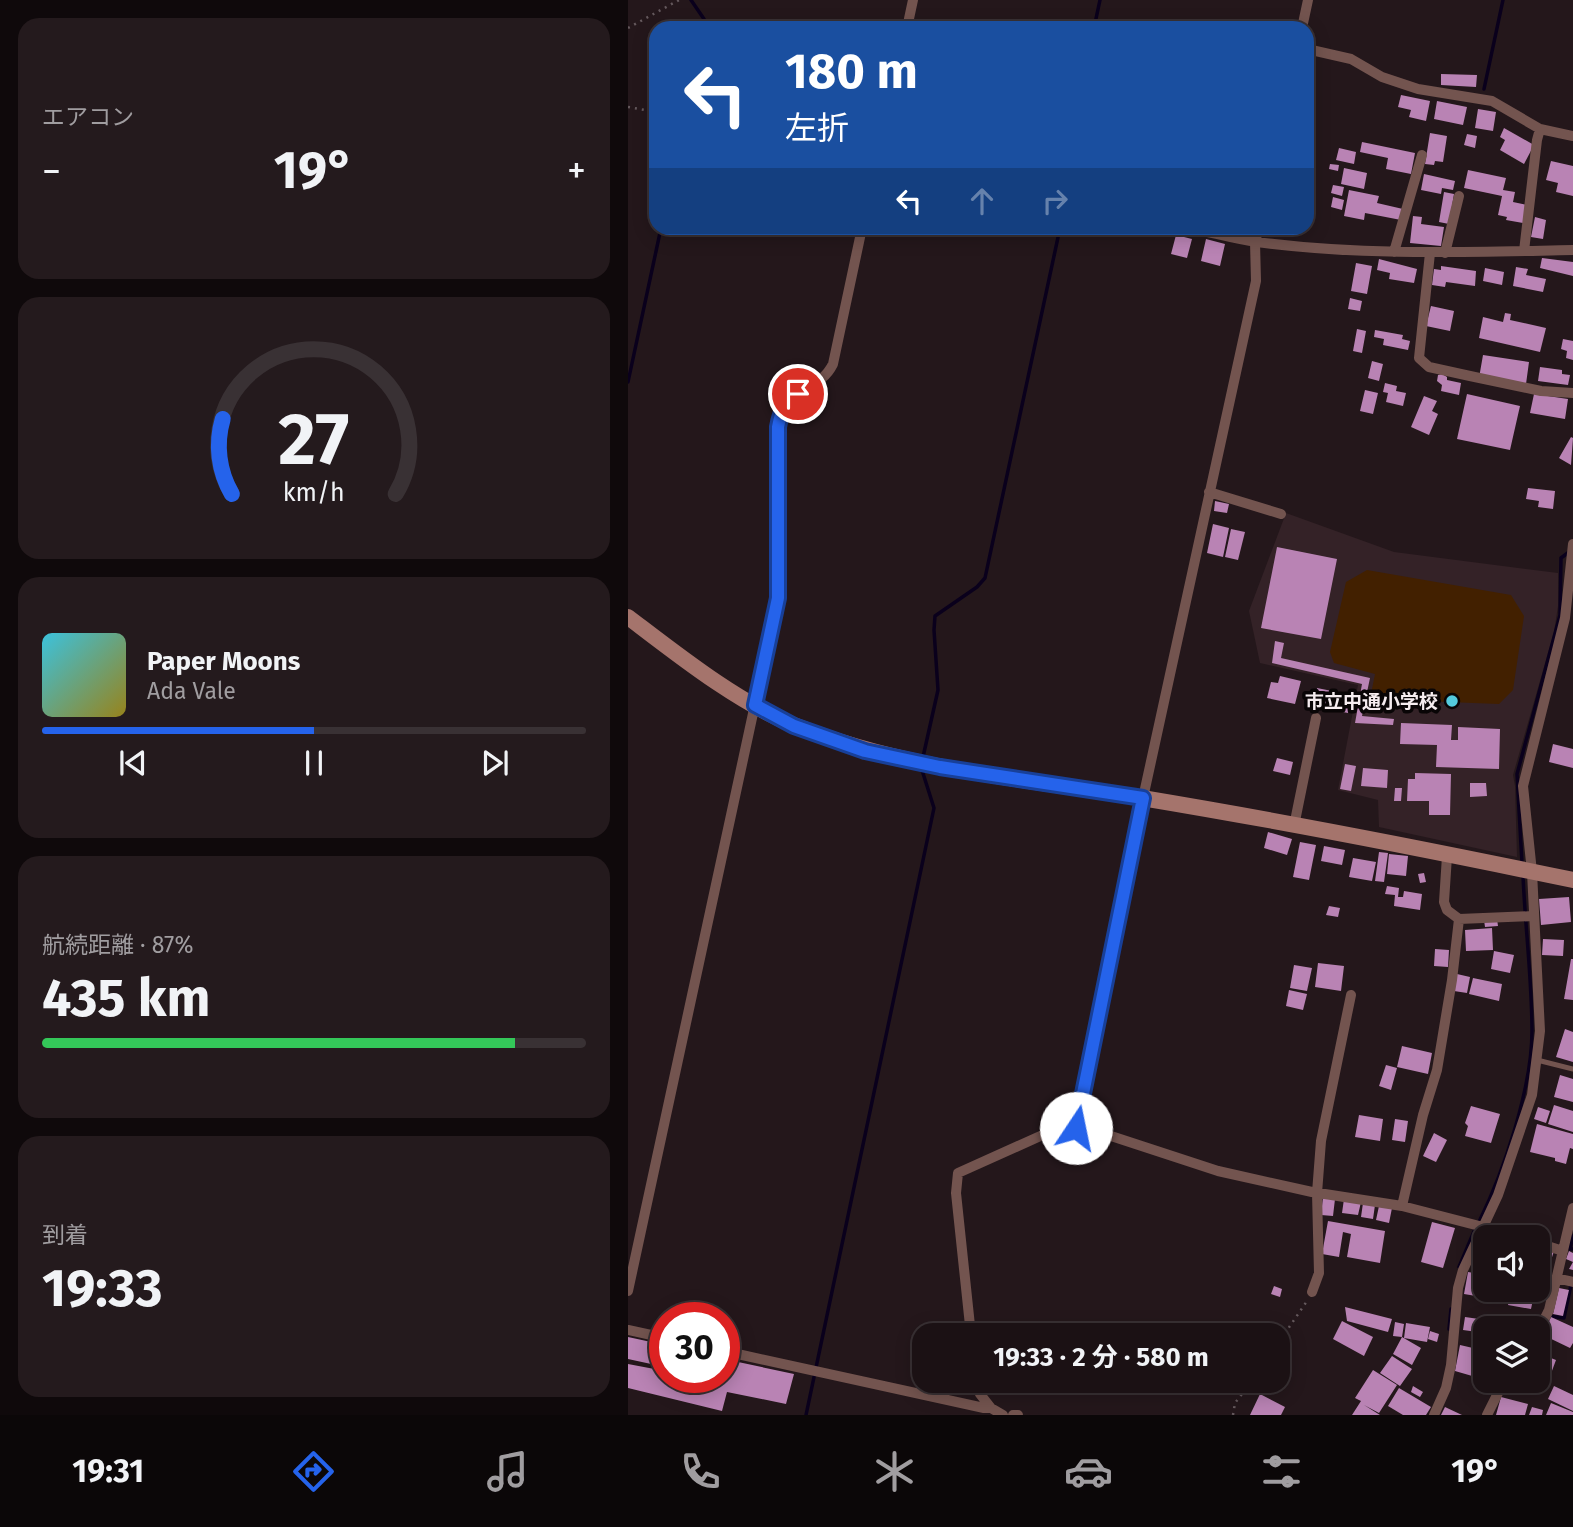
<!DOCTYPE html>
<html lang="ja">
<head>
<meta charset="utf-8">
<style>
  body { margin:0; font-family:"Fira Sans","Noto Sans JP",sans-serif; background:#241a1d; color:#f1f3f6; height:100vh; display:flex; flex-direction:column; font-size:26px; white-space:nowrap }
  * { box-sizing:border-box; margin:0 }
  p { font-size:23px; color:#a09da0 }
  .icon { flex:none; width:38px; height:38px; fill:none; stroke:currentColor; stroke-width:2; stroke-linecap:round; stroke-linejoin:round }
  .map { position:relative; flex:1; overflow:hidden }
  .drawer { display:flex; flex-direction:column; gap:18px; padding:18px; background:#0f090b; width:628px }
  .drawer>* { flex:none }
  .top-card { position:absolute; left:21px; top:21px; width:665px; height:214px; border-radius:21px; box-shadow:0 4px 18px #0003,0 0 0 2px #393134; background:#1a4fa0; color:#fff; overflow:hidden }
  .fabs { position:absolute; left:845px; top:1225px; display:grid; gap:14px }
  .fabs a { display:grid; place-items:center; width:77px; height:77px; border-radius:14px; background:#1b1114; box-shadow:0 4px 18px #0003,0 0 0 2px #393134; font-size:35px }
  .speed { position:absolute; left:21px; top:1302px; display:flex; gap:14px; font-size:35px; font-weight:700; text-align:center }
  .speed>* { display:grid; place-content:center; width:91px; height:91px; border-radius:50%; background:#1b1114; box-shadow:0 4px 18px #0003,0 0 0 2px #393134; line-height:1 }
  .speed .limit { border:10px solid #d22; background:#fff; color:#111 }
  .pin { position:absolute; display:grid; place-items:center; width:60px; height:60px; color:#fff; margin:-30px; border:4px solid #fff; border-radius:50%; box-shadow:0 2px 7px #0007 }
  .me { position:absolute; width:77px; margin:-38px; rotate:11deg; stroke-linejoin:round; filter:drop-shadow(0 0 5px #0008) }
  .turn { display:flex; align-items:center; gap:24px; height:147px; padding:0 21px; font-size:32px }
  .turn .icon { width:91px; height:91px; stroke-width:2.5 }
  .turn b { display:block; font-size:49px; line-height:60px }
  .lanes { display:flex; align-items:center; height:66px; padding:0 21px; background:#0003; justify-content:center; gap:35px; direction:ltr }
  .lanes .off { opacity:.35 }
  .big { font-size:52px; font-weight:700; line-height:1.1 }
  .drawer .tile { flex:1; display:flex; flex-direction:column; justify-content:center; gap:10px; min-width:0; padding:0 24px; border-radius:21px; background:#241a1d }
  .drawer .dial { align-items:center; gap:0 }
  .dial svg { height:182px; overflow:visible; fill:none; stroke:#393134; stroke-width:7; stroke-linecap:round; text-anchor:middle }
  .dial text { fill:#f1f3f6; stroke:none }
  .song { display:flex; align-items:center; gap:21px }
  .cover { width:84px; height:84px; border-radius:10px; background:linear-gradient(135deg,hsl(190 70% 55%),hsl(50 70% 35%)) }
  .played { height:7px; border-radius:4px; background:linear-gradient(90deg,#2563eb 50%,#393134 50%) }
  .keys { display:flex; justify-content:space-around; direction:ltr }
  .heat { display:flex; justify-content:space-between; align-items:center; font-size:38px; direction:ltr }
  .charge { height:10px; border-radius:5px; background:linear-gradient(90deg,#34c759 87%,#393134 0) }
  .trip { position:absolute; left:284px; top:1323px; width:378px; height:70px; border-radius:21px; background:#1b1114; box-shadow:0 4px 18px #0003,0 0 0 2px #393134; font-weight:700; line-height:70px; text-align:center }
  .tab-bar { display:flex; height:112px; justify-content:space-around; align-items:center; background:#0b0708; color:#a09da0 }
  .tab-bar .icon { width:49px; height:49px }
  .tab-bar .on { color:#2563eb }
  .tab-bar b { font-size:32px; color:#f1f3f6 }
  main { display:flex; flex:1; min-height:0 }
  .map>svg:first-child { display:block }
  .built { fill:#342227 }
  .green { fill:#422000 }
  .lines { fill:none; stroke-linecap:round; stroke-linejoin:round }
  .stream { stroke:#0a001c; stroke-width:3.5 }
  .building { fill:#b983b4 }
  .path { stroke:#65595d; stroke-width:2.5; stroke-dasharray:2 5; stroke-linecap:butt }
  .lane { stroke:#73544f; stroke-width:5 }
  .street { stroke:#73544f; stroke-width:10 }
  .secondary { stroke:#a5746c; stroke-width:16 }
  .route-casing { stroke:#184099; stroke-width:18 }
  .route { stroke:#2563eb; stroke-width:12 }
  .poi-dot { fill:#54cadd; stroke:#090506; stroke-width:2.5 }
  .labels { text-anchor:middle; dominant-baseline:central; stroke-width:7; stroke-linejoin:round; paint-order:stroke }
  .poi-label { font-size:19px; font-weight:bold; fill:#f6edf0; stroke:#090506; text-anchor:end }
</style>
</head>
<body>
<main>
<section class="drawer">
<div class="tile"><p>エアコン</p>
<div class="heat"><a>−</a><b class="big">19°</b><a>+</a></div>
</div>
<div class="tile dial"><svg viewBox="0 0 100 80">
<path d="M14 69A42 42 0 1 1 86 69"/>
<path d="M14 69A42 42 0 0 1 10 36" stroke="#2563eb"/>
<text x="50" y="56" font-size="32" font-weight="700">27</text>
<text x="50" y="72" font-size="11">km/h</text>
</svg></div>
<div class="tile">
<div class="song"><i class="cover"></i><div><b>Paper Moons</b><p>Ada Vale</p></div></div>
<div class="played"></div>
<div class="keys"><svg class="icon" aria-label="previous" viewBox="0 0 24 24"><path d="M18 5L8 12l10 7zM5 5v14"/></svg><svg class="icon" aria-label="pause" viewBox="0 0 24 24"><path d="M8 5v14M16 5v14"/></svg><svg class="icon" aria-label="next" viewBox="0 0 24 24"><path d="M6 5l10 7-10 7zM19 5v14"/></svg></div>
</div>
<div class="tile"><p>航続距離 · 87%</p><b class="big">435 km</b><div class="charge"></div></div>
<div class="tile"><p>到着</p><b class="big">19:33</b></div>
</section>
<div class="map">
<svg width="945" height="1415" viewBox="0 0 945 1415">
  <rect width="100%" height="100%" fill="#24171b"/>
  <path class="built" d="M658,513L766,552L930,573V606L926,632L885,775L887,786L889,857L751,827L750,800L710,790L730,685L632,663L621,611Z"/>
  <path class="green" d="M739,570L883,595L896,616L885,690L871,704L742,699L747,674L706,663L702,652L718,582Z"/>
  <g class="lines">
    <path class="stream" d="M63,0L76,19L74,28
      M466,28L472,0
      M856,89L875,0
      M0,382L33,228
      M295,757L310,690L306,630L307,616L349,587L357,578L432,228
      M894,863L889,774L932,615L933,558L941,552
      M851,1222C876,1171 904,1088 904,1031C904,979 897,926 895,875
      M945,1236L942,1249H945
      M831,1267L847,1229
      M922,1316L936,1318L943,1285
      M821,1329L823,1309
      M178,1415L306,808L293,767"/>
  </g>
  <path class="building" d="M813,74L849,75L848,87L813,85Z
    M773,95L802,101L798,121L781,117L783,110L770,107Z
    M809,101L839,107L835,125L806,119Z
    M850,109L868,112L865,131L847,128Z
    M876,128L906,145L896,164L872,150L877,140L872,137Z
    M802,133L819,136L815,162L807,161L806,165L797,164Z
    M839,134L849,136L847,148L836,145Z
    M734,142L787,153L783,174L758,169L760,158L732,152Z
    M711,148L728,152L726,164L708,160Z
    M923,161L945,166V196L928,192L930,183L918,180Z
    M702,164L711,165L710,171L701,169Z
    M716,168L739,173L736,189L713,184Z
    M840,170L878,178L875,190L887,192L885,202L899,205L895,223L878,220L879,217L870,215L874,196L836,188Z
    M796,174L827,181L825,190L814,188L813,194L793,190Z
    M705,185L716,187L714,196L703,193Z
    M721,190L751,196L749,203L775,209L773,220L737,213L736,220L716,216Z
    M816,192L826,194L821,224L811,222Z
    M705,197L716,200L714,210L703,207Z
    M785,216L794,217L793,224L816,227L813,246L782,243Z
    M907,217L918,220L915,239L903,237Z
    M548,235L564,239L559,258L543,254Z
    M578,239L597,244L592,266L573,261Z
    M914,258L945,262V276L912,268Z
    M751,259L789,269L786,283L761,279L762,273L749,270Z
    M728,263L744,266L739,294L723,291Z
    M813,266L848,271L847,286L818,282L817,287L804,285L806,269L813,270Z
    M888,267L900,269L898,275L918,279L915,292L885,286Z
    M857,268L876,272L874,285L855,281Z
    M722,298L734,301L732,311L720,309Z
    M803,306L826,311L822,331L798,326Z
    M877,313L883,314L882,320L918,328L912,352L851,338L855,317L875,322Z
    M729,329L738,331L734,353L725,351Z
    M747,330L775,335L774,339L782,341L780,350L755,345L756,339L746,337Z
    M935,339L945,341V360L938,358L939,351L933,349Z
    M855,355L901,362L898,384L851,378Z
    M744,361L755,364L751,381L740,378Z
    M912,367L934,370V374L942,375L940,385L910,381Z
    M814,374L819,377V380L833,383L831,395L813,391L814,385L809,381L810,375Z
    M757,383L769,386L768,391L778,393L775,406L758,402L760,393L755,392Z
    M737,390L750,393L745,414L732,411Z
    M839,394L892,406L882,450L829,439Z
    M906,394L940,399L937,419L902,413Z
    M796,396L809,401L804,411L810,414L801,435L783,427Z
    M943,437L945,438L943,465L931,458Z
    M900,488L927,491L925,509L910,507L911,501L898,499Z
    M587,501L601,504L599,513L586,511Z
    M585,524L601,528L595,557L579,553Z
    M603,529L617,532L610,560L597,557Z
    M649,547L709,559L693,639L633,628Z
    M647,641L656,643L653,658L742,678L734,716L766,719L765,725L727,723L734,684L644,663Z
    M652,676L673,681L667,704L639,698L643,682L650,683Z
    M689,688L724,695L720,713L690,707L692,697L688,696Z
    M773,723L824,725L823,740H830V727L872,729L871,769L808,767L809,745L772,744Z
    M925,744L945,749V768L921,762Z
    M649,758L665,762L662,775L645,771Z
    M717,764L728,766L723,791L712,789Z
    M735,768L760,770L759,788L733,786Z
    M787,773L823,774L822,815H801V801H779L780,779H787Z
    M842,783H858L859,796L842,797Z
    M767,788H774L773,801H766Z
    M640,832L664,839L659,855L636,848Z
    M672,842L688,845L681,880L665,877Z
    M696,846L717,850L714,865L693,861Z
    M751,852L760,853L756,882L747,881Z
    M761,854L780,856L778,876L759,874Z
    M725,858L748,862L744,881L721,877Z
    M796,873L798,882L792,883L790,874Z
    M759,886L771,888L770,897H775L776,891L794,894L792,910L766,906L767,895L757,894Z
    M941,897L943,922L913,925L911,899Z
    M701,906L712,908L710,917L698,915Z
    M869,919L870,926L857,927L856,920Z
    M864,928L865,950L838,951L837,930Z
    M915,939L936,940L935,956L914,955Z
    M807,949L821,950L820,967L806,966Z
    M866,951L886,955L882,973L863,969Z
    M943,959H945V1000L936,999Z
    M690,963L716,966L713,991L687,987Z
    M666,965L684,968L679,991L662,988Z
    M829,974L842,977L839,993L826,991Z
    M845,978L874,984L871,1001L841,994Z
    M661,990L679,994L675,1010L658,1006Z
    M937,1029L945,1032V1062L928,1057Z
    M774,1046L804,1053L800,1074L769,1067Z
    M758,1065L769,1068L763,1090L751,1086Z
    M932,1075L945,1079V1102L926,1097Z
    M926,1105L945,1111V1132L920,1124Z
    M843,1106L872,1114L863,1143L837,1136L840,1126L837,1123Z
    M910,1107L922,1111L918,1123L906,1119Z
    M731,1115L755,1119L752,1141L727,1137Z
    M767,1119L780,1121L777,1142L764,1140Z
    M909,1124L945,1134V1149L942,1148L938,1164L927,1161V1158L902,1152Z
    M806,1133L819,1140L808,1162L795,1156Z
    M695,1197L707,1199L705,1216L693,1215Z
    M716,1199L733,1202L730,1215L714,1213Z
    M735,1203L747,1205L745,1219L733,1217Z
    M751,1206L764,1208L761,1223L748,1220Z
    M700,1221L757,1231L752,1263L719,1257L723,1234L715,1232L711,1257L694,1254Z
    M804,1222L827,1228L815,1268L793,1262Z
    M910,1246L926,1251L917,1279L910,1277Z
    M941,1251L945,1253V1270L941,1269L945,1262L938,1259Z
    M840,1272L852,1274L848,1296L836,1294Z
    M854,1277L858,1278V1290H876L874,1301L850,1296Z
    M646,1286L654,1289L652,1297L643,1294Z
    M931,1288L941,1290L935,1316L925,1314Z
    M883,1290H907L903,1309L880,1305Z
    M717,1307L764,1319L760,1332L719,1321Z
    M837,1317L851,1319L849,1332L835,1330Z
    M923,1317L945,1327V1343L942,1348L915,1335Z
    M714,1321L745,1337L736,1356L705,1339Z
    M767,1322L776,1324L774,1337L765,1336Z
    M778,1323L802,1327L799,1342L776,1338Z
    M802,1331L811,1334L809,1342L800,1339Z
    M0,1337L37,1345V1367L0,1359Z
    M774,1337L793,1348L784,1365L765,1354Z
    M832,1345L858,1351V1380L827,1371Z
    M910,1353L928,1360L918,1387L902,1381H910Z
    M764,1356L784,1369L772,1386L752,1373Z
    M96,1359L166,1374L158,1404L99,1392L94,1411L0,1388V1364L37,1371V1377H70L89,1381L90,1377H96Z
    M745,1370L769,1385L751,1413L736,1405L752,1415H724L733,1401L727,1398Z
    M785,1386L795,1392L792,1397L783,1392Z
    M926,1386L945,1395V1411L920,1399Z
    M771,1388L803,1407L798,1415H775L760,1406Z
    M632,1394L657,1407L653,1415H622Z
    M873,1397L900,1404L897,1415H868Z
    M923,1403L945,1412V1415H918Z
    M817,1407L834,1415H813Z
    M904,1407L915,1410L914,1415H901Z"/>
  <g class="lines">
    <path class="path" d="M0,28L51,0
      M0,107L28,112
      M649,1345L679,1301
      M605,1415L607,1403L624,1381"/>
    <path class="lane" d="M909,1060L945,1069"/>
    <path class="street" d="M279,28L285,0
      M674,28L680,0
      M679,49L723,59L754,77L790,89L864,101L912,129L945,136
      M561,228C583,232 606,239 629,242C734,256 839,252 945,250
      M631,228L627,242L628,281L515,798L448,1128L480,1135L590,1171L684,1192L774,1206L894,1237
      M896,251L909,140L912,129
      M766,252L794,155
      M802,253L791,358L801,367L842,376L913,391L945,393
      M817,253L831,196
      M581,492L653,514
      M666,826L688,718
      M831,919L906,916
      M774,1206L795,1115L809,1070L824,980L831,919L819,910L816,902L819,856
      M910,1243L935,1251
      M928,1278L945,1282
      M0,1291L150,598V427C151,422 152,415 154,410C165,388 193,389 205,364L234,228
      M684,1292L691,1273L689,1193L693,1141L723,995
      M0,1330L37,1338
      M910,1332L921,1310L945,1208
      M343,1335L328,1193L330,1173L419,1133L448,1128
      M96,1351L356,1408H363L375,1415
      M348,1381L352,1394L363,1408
      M385,1415H390
      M806,1415L818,1388L823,1365L830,1288L835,1270L870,1195L904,1095L912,1031L904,872L895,786L937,618L945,544
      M859,1415L876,1381"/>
    <path class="secondary" d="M0,617C50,655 110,703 168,726C278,770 398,779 514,798C658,822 802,850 945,880"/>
  </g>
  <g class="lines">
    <defs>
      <path id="route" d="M170,394C157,403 153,411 150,427V598L127,705L166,726L237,751L312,767L515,798L448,1128"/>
    </defs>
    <use href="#route" class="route-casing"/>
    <use href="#route" class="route"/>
  </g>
  <circle class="poi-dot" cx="824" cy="701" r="7"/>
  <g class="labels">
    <g class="poi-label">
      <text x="810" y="701">市立中通小学校</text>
    </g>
  </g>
</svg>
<div class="fabs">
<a><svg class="icon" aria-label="sound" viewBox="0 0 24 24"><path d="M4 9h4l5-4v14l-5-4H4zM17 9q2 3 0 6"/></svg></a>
<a><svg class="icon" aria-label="layers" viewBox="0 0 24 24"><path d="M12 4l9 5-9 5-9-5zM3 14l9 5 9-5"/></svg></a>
</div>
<div class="speed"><div class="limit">30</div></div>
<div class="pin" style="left:170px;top:394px;background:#d93025"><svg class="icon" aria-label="arrive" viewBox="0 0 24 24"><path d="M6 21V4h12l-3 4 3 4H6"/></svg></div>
<svg class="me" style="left:448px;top:1128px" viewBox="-20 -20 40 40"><circle r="19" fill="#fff"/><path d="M0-13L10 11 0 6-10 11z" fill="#2563eb"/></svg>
<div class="trip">19:33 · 2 分 · 580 m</div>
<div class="top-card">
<div class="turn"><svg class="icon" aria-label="left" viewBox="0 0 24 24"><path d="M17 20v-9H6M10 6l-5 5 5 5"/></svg><div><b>180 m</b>左折</div></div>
<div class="lanes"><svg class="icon" aria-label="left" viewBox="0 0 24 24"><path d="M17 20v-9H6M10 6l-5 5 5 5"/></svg><svg class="icon off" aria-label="ahead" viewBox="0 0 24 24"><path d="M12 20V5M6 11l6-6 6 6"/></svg><svg class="icon off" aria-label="right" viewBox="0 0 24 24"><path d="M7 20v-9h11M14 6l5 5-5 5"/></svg></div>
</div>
</div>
</main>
<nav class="tab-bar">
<b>19:31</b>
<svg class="icon on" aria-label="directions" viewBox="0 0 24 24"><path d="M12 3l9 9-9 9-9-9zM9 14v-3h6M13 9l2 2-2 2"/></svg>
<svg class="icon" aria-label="music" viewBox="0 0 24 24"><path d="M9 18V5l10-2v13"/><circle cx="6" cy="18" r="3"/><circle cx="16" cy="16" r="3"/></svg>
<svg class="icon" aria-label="phone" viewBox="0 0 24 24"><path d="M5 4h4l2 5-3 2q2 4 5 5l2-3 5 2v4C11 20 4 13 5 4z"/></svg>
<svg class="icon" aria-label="climate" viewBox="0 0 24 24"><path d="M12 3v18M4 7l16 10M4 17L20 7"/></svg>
<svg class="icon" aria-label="car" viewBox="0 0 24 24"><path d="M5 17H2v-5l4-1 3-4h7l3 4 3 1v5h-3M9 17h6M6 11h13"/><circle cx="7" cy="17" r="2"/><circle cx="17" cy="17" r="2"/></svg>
<svg class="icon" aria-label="filters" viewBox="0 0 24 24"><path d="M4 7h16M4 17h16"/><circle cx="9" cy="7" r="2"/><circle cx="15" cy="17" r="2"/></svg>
<b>19°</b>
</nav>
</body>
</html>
